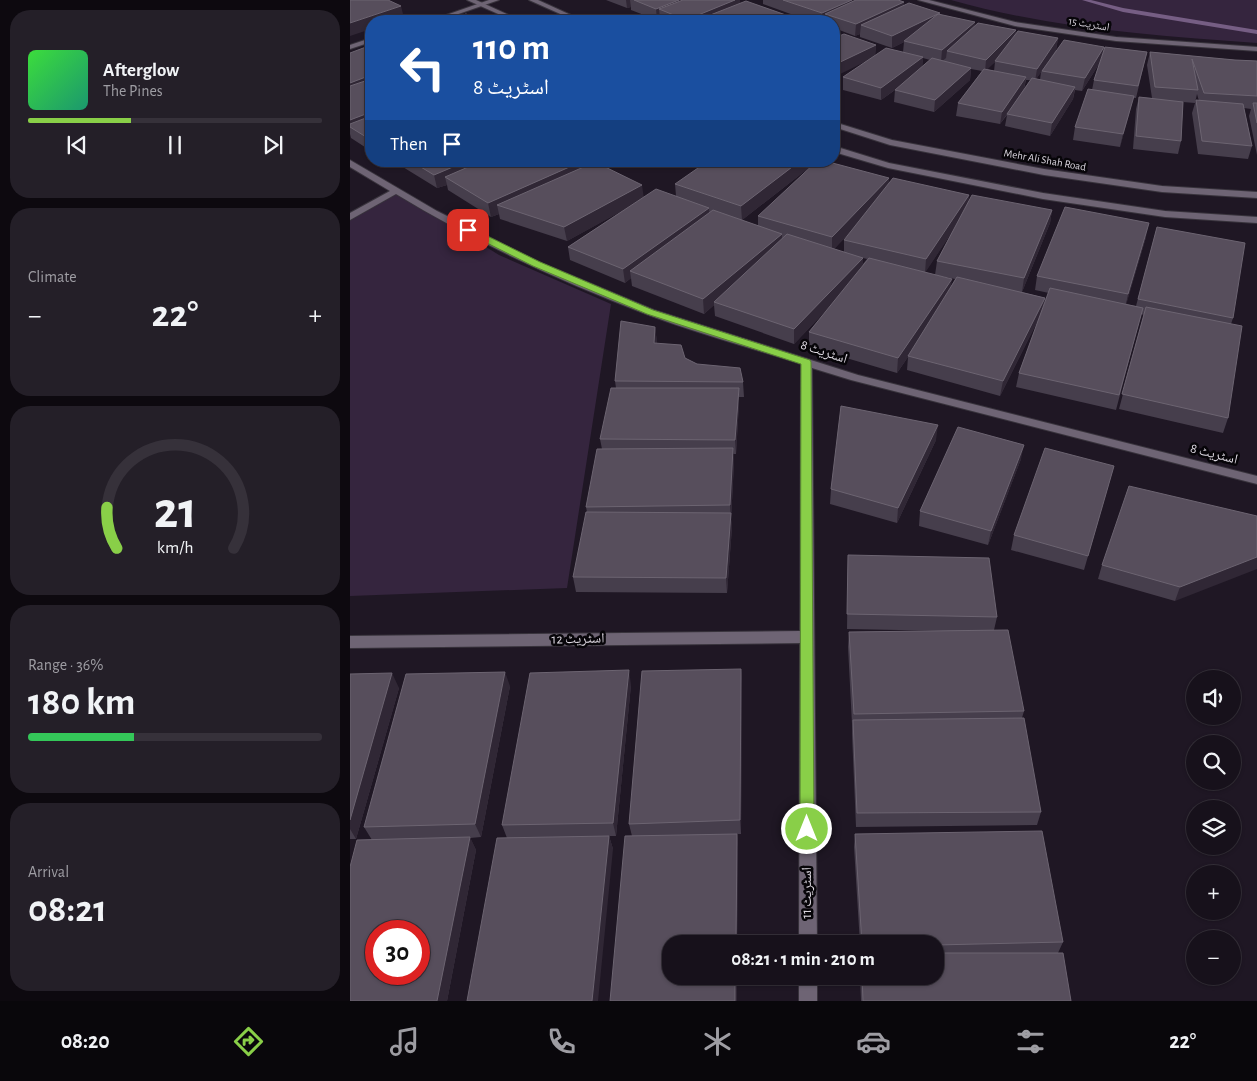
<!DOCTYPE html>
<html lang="en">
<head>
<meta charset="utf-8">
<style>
  body { margin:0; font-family:"Alegreya Sans","Noto Naskh Arabic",sans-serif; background:#241f28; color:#f1f3f6; height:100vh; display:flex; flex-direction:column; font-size:19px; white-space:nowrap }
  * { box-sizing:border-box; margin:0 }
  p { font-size:16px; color:#9e9da3 }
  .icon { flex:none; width:28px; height:28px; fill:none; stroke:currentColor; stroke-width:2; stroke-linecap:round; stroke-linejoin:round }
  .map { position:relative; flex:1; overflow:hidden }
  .details { display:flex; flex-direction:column; gap:10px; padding:10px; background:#0d090f; width:350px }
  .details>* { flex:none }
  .hud { position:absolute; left:15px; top:15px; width:475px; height:152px; border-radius:20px; box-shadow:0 1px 4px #0004,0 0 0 1px #36313a; background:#1a4fa0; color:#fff; overflow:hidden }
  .fabs { position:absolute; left:836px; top:670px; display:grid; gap:10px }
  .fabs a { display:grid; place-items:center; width:55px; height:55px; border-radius:50%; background:#17111b; box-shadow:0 1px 4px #0004,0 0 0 1px #36313a; font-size:25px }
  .speed { position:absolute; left:15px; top:920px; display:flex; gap:10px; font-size:25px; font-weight:700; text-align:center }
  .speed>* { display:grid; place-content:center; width:65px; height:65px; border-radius:50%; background:#17111b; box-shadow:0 1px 4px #0004,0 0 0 1px #36313a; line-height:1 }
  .speed .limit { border:8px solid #d22; background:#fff; color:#111 }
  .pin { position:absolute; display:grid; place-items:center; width:42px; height:42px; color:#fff; margin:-21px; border-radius:10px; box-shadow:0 2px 8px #0006 }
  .me { position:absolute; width:55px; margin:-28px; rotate:0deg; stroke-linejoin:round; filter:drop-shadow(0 0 4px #0008) }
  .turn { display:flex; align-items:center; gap:18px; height:105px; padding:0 25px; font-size:22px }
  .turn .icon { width:65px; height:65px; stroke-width:2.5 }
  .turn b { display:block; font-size:35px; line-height:42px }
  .then { display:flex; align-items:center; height:48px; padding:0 25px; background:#0003; gap:10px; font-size:19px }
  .big { font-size:38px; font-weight:600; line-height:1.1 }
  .details .tile { flex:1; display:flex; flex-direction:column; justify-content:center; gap:8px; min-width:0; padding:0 18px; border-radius:20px; background:#241f28 }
  .details .dial { align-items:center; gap:0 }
  .dial svg { height:130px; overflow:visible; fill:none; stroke:#36313a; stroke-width:7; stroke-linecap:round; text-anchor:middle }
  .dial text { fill:#f1f3f6; stroke:none }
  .song { display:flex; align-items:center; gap:15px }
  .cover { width:60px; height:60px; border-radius:8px; background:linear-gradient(135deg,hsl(120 70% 55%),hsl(160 70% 35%)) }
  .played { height:5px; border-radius:2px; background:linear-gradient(90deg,#89cf48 35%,#36313a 35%) }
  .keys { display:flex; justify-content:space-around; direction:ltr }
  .heat { display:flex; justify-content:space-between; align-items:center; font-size:28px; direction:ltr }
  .charge { height:8px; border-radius:4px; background:linear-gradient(90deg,#34c759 36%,#36313a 0) }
  .trip { position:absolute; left:312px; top:935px; width:282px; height:50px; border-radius:20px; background:#17111b; box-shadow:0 1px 4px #0004,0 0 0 1px #36313a; font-weight:600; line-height:50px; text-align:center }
  .dock { display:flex; height:80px; justify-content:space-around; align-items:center; background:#09070b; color:#9e9da3 }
  .dock .icon { width:35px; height:35px }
  .dock .active { color:#89cf48 }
  .dock b { font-size:22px; color:#f1f3f6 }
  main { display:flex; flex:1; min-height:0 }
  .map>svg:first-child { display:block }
  .green { fill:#35253e }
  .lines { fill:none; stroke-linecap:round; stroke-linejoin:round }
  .stream { fill:#765e84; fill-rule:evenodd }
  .street-casing { stroke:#38333c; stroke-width:2 }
  .secondary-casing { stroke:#38333c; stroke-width:2 }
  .street { fill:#6e6474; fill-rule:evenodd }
  .secondary { fill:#6e6474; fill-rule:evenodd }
  .wall { fill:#463e4c; fill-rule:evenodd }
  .shaded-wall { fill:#302735 }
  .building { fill:#574e5c; stroke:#6c6471; fill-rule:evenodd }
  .route { fill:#89cf48; stroke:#59872f }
  .labels { text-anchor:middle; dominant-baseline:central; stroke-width:5; stroke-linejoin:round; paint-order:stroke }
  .far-street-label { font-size:11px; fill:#ddd8e1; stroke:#070509 }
  .street-label { font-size:14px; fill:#ddd8e1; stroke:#070509 }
</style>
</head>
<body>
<main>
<section class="details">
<div class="tile">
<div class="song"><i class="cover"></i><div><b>Afterglow</b><p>The Pines</p></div></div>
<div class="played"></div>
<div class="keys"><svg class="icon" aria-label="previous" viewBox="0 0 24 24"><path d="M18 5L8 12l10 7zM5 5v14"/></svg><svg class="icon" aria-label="pause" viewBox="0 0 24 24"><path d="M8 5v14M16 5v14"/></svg><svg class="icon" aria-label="next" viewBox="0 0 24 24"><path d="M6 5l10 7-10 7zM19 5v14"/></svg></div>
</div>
<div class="tile"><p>Climate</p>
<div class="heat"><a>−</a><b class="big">22°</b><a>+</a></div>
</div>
<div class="tile dial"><svg viewBox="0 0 100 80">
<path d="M14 69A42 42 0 1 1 86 69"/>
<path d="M14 69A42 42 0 0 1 8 44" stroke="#89cf48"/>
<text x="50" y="56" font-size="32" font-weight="700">21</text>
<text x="50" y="72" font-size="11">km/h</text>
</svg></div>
<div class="tile"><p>Range · 36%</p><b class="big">180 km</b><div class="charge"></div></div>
<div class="tile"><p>Arrival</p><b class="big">08:21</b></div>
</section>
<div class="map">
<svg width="907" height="1001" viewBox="0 0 907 1001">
  <rect width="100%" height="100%" fill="#1f1724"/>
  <path class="green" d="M601,0H907V43C804,36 700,28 601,0Z
    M46,191L149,255L261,304L217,588L0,596V217Z"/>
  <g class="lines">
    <path class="stream" d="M732,0H741L773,8L907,30V34L773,12Z"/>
    <defs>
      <path id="street" d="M139,0H149L88,21H79Z
        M568,0H579L665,22L766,37L907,47V51L766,41L665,26Z
        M21,38V42L0,49V45Z
        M0,160L87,211L189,262L304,310L508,375L907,476V484L501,380L462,368L467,944H449L450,643L0,648V636L450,631L451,364C399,347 346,333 296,314C210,281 125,242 46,194L0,220V213L40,191L0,167Z
        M449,976H467V1001H449Z"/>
      <path id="secondary" d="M117,0H126L172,21H164Z
        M179,0H188L234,21H226Z
        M484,122L542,140L694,169L812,186L907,192V198L812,192L694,175L540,145L484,127Z
        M484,146L539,163L693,193L815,211L907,217V223L815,217L693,199L538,168L484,152Z"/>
    </defs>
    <use href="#street" class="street-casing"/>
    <use href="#secondary" class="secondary-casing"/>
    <use href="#street" class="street"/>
    <use href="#secondary" class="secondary"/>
  </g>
  <path class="wall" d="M256,0H390V3L453,21H310V19L307,20L281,10V7L277,8Z
    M413,0H548L554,2V5L590,15L625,22L624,26L666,30L665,35L708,38L706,50L754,47L797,52L786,98H783L770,147L723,140L725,127L742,90L744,80L749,64L732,91L725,90L723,99L700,136L655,126L657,115L650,124L606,116L608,103L632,71L621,69L620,80L584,112L544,102L545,90L531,100L493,90V77L515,62L489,36L526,45L525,55L553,52L554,42L542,48L510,37V34L505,36L484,28V21H460L413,4ZM573,58L580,60L572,67ZM645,62L644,71L637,69ZM691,72L690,80L686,79ZM676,80H680L674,89Z
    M21,50V151L1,138L0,134V53Z
    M800,52L885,60L907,61V155L899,116L901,109L894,108L902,146L898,159L848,154L842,113L846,100L849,101L847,94L845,103L833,102L831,141L828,154L783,149L786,109L789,97L802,98L797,65Z
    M47,161H265L254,166L294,197L326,196L325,184L460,167L392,220L408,226V216L539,183L619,195L618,201L702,210L700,223L672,292L695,298L693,308L699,293L685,290L687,276L796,237L776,304L786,306L807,227L883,318L881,324L878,418L873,433L769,409L794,315L791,314L766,410L666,387L669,373L689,318L650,396L557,370L558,357L547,373L459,347V332L482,304L444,344L365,316L364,305L354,314L282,286L281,278L275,283L220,260L218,247L275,209L217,241L150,219L149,214L141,217L98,190L97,185L87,188L48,164ZM502,230L494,240V252L484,249ZM602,232L587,261L585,275L605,279L601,286L575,272ZM513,258L517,259L513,264Z
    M305,327L307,344L347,364L393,382L394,397H389V403L386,454H383L384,462L381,520L382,527L377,593L226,592L223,577L237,512L236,507L252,449L250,439L266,388L265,381Z
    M586,440L547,523L480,504L481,489Z
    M671,459L638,545L569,526L570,511Z
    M764,466L734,570L661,550L664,535Z
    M907,516L825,601L748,579L752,565Z
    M498,555L647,617L644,630L674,711L672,718L691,812L687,825L506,827L502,734V724L498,647L499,632L600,631L497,629Z
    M391,669L392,683L391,834H387L388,847L387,944H321L282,836L279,824Z
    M0,674L49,688L6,839H0Z
    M281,685L266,836H259L263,849L157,838L152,825Z
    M160,686L131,837L120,838L126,850L97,1001H0L22,840L14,827Z
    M505,834L713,942L708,953L721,1001H511L510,976H586V944H510L504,847Z"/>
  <path class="shaded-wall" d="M276,0H280L281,7L277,8Z
    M329,0H359L309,9L310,19L307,20L306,9Z
    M385,0H390L391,10L363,21H336V20Z
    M502,0H520L475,14V21H472V13Z
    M554,2V14L511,25L510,34L505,36L506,24Z
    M51,6L54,18L44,21H21V29L0,36V23Z
    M590,13L589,25L542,48V36Z
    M625,22L623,34L597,51L596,58L591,62L592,50Z
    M666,30L664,42L635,72L636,60Z
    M489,33V45L484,47V35Z
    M708,38L706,50L685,81L687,69Z
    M526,45L525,57L484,77V65Z
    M754,47L752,59L732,91L735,78Z
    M573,57L572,70L531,100V88Z
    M621,68L620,80L584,112L585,100Z
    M21,75V89L0,97V83Z
    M676,77L674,89L650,124L652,112Z
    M725,87L723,99L700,136L702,123Z
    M784,96L781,108L770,147L773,134Z
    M21,112V126L0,127V120Z
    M117,161H152L95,177L97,185L87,188L84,175Z
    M233,161H236L238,173L147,205L149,214L141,217L138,203Z
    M248,161H265L249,169Z
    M450,161H460V167L392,220L391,206Z
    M539,178V191L482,251V237Z
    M292,185L294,199L217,241L214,227Z
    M619,195L618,208L575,273L576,259Z
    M359,208L360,222L280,271L281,278L275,283L273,269Z
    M702,210L700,223L672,292L674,278Z
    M799,223L796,237L775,309L778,294Z
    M432,234V248L364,302V305L354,314L353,299Z
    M513,258V272L444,344V329Z
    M602,279L600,294L558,356V357L547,373L548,358Z
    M695,298L692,312L650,396L653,381Z
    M305,327L307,341L305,358L304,343Z
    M389,388V403L386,454L385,440Z
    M588,425L586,440L547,523L548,508Z
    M674,445L671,459L638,545L641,531Z
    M383,448L384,462L381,520L380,505Z
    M381,513L382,527L377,593L376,578Z
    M907,557V569L825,601L830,587Z
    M391,669L392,683L391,834L390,820Z
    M279,670L281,685L266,836L263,823Z
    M155,672L160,686L131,837L125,824Z
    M42,673L49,688L6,839L0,829V820Z
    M387,834L388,847L387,944H386Z
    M259,836L263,849L248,1001H242Z
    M120,837L126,850L97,1001H87Z
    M385,976H387V1001H385Z"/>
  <path class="building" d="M0,0H38L51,6L0,23Z
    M284,0H329L306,9Z
    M333,0H385L336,20L309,9Z
    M433,0H502L472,13Z
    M506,0H548L554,2L506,24L475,14Z
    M396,1L453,21H345Z
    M559,3L590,13L542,36L511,25Z
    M116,14L131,21H95Z
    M588,14L625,22L592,50L554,41Z
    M628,23L666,30L636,60L597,51Z
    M484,31L489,33L484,35Z
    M668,31L708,38L687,69L645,61Z
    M494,34L526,45L484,65V38Z
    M714,40L754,47L735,78L692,71Z
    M16,47L21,50V75L0,83V53Z
    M755,47L797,52L788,86L744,80Z
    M536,48L573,57L531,88L493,77Z
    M800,52L885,60L907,61V96L854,93L842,59L848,90L805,87Z
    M582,58L621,68L585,100L545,90Z
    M634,69L676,77L652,112L608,103Z
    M682,78L725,87L702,123L657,114Z
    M21,79V112L0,120V86Z
    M738,89L784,96L773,134L725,127Z
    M789,97L833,102L831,141L786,136Z
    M846,100L893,104L902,146L852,141Z
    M903,103H907V123Z
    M21,116V140L0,127V124Z
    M61,161H117L84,175Z
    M132,161H233L138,203L95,177Z
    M358,161H450L391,206L325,184Z
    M467,161H475L539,178L482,237L408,216Z
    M245,162L292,185L214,227L147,205Z
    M543,178L619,195L576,259L494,240Z
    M306,189L359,208L273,269L218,247Z
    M622,195L702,210L674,278L587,261Z
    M715,207L799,223L778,294L687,276Z
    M363,210L432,234L353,299L280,271Z
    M807,227L895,243L883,318L788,299Z
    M437,234L513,258L444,329L364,302Z
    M519,258L602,279L548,358L459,332Z
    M607,277L695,298L653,381L558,356Z
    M700,288L793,308L769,395L669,373Z
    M796,307L892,326L878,418L772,394Z
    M271,321L305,327L304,343L331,345L335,358L347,364L390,368L393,382L265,381Z
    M261,388H389L385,440L250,439Z
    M491,406L588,425L548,508L481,489Z
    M608,427L674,445L641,531L570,511Z
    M383,448L380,505L236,507L247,449Z
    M695,448L764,466L738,556L664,535Z
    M779,486L907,516V557L830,587L752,565Z
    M236,512L381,513L376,578L223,577Z
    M498,555L639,558L647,617L497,614Z
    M658,630L674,711L504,714L499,632Z
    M391,669L390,820L279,824L292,671Z
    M279,670L263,823L152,825L180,673Z
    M155,672L125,824L14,827L56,674Z
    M42,673L0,820V674Z
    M674,718L691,812L507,813L503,720Z
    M692,831L713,942L586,945V944H512L505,834Z
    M387,834L386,944H321V976H385V1001H260L275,836Z
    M259,836L242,1001H117L147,838Z
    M120,837L87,1001H0V867L7,840ZM26,931H69V974H26Z
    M586,953H713L721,1001H513L512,976H586Z"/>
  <path class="route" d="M115,228H121L190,262L303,310L460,360L461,362L464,829L462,833L457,835L452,833L450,829L451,364L297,314L183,266L115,232Z"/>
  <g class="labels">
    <g class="far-street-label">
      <text transform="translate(739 24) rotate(9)">اسٹریٹ 15</text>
      <text transform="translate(695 160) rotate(10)">Mehr Ali Shah Road</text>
    </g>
    <g class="street-label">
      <text transform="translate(474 352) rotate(18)">اسٹریٹ 8</text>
      <text transform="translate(864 454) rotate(14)">اسٹریٹ 8</text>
      <text transform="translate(228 639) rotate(-1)">اسٹریٹ 12</text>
      <text transform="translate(457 893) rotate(-90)">اسٹریٹ 11</text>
    </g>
  </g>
</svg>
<div class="fabs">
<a><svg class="icon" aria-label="sound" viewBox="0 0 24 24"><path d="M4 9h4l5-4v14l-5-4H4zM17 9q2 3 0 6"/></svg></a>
<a><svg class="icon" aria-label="search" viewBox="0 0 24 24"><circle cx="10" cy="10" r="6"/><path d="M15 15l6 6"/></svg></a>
<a><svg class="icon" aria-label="layers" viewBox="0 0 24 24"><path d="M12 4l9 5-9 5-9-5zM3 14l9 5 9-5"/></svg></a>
<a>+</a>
<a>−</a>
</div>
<div class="speed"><div class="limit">30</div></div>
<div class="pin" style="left:118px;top:230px;background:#d93025"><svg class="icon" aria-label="arrive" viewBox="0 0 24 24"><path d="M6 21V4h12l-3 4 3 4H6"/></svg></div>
<svg class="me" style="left:457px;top:829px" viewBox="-20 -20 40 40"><circle r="17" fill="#89cf48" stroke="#fff" stroke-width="3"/><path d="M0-11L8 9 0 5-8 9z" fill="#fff"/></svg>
<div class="trip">08:21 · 1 min · 210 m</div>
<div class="hud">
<div class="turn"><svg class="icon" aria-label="left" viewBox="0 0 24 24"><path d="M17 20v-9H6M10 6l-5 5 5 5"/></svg><div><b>110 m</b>اسٹریٹ 8</div></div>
<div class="then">Then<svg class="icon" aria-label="arrive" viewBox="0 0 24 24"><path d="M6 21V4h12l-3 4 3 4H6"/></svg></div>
</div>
</div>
</main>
<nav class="dock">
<b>08:20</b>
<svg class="icon active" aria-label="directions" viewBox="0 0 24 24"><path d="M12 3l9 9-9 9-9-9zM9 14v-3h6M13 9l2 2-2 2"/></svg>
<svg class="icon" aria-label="music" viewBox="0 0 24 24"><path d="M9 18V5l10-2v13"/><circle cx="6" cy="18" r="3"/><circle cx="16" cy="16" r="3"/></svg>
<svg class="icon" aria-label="phone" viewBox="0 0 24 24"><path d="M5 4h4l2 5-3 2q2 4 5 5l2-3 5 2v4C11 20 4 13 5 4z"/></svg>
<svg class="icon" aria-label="climate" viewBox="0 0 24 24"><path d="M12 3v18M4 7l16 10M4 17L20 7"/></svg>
<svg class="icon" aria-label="car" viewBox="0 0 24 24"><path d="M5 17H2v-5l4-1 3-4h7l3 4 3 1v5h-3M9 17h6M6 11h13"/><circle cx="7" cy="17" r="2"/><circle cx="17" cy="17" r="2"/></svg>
<svg class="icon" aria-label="filters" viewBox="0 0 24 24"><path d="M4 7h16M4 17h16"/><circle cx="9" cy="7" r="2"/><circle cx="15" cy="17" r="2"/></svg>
<b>22°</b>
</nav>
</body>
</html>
